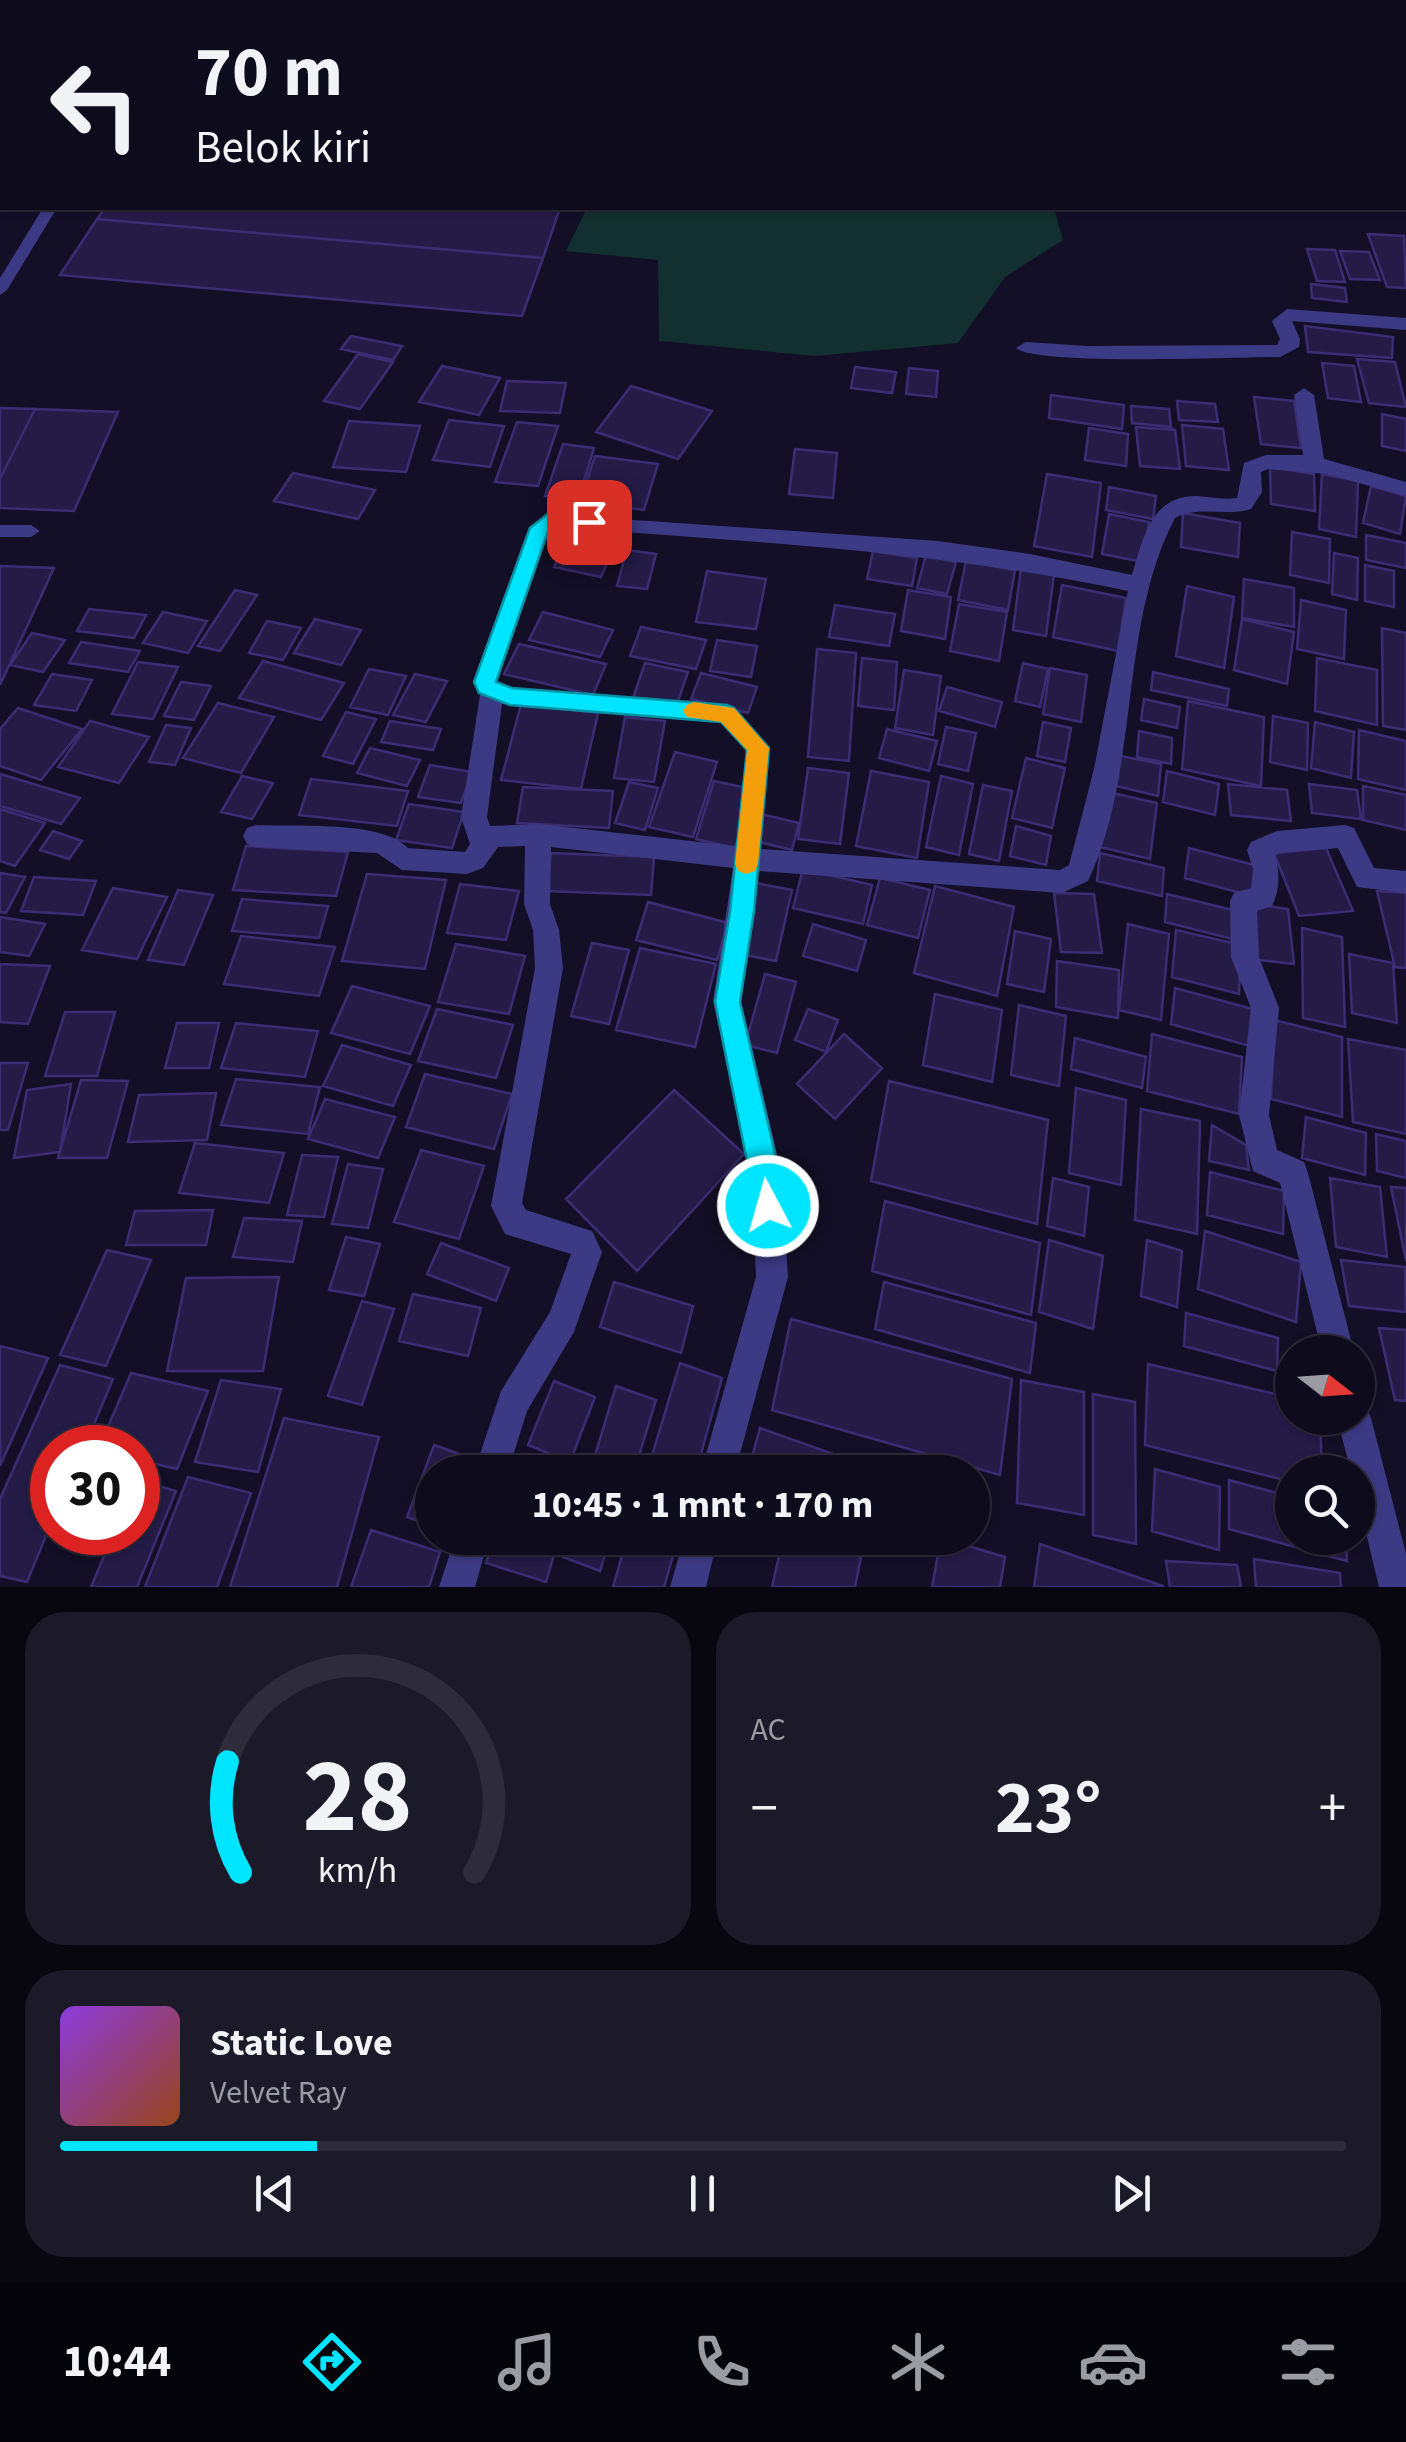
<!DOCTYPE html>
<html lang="id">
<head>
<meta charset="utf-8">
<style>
  body { margin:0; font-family:"Source Sans 3",sans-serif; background:#1c1929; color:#f1f3f6; height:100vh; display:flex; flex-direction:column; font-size:38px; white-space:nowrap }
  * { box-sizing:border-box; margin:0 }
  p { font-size:32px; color:#9b9ba3 }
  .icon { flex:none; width:55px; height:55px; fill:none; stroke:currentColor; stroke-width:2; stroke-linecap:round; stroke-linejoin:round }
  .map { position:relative; height:1587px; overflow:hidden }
  .panel { display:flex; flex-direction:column; gap:25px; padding:25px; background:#08060f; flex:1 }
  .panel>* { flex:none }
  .hud { position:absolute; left:0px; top:0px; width:1408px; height:210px; box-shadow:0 2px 8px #0004,0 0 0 2px #2e2b3b; background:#0e0b1c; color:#f1f3f6; overflow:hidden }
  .needle { width:65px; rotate:107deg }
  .tools { position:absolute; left:1275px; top:1335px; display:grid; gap:20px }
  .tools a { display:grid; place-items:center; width:100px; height:100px; border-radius:50%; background:#0e0b1c; box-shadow:0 2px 8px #0004,0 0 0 2px #2e2b3b; font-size:50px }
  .speed { position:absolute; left:30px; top:1425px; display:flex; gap:20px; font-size:50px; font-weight:700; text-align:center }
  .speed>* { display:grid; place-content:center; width:130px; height:130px; border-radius:50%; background:#0e0b1c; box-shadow:0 2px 8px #0004,0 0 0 2px #2e2b3b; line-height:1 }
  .speed .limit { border:15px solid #d22; background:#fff; color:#111 }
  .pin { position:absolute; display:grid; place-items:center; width:85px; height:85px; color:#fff; margin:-42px; border-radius:20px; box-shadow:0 5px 15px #0006 }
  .me { position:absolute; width:110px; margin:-55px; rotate:354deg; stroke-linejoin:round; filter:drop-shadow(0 0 8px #0008) }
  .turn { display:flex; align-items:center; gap:35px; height:210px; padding:0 30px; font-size:45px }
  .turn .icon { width:130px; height:130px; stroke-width:2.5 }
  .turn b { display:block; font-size:70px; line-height:85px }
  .big { font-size:75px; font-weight:700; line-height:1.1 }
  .panel .widget { flex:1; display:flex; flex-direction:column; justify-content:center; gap:15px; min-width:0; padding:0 35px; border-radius:40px; background:#1c1929 }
  .panel .dial { align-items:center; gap:0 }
  .dial svg { height:260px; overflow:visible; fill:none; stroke:#2e2b3b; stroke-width:7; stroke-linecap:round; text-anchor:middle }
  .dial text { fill:#f1f3f6; stroke:none }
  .song { display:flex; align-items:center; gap:30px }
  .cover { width:120px; height:120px; border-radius:15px; background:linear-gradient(135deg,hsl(270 70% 55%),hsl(20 70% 35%)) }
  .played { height:10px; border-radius:5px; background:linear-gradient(90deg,#00e5ff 20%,#2e2b3b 20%) }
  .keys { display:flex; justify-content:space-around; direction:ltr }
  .heat { display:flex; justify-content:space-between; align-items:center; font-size:55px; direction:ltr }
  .panel .tiles { flex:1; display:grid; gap:25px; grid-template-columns:1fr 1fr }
  .widget:last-child { grid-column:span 2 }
  .trip { position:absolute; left:415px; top:1455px; width:575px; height:100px; border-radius:50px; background:#0e0b1c; box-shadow:0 2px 8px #0004,0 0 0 2px #2e2b3b; font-weight:700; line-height:100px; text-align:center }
  .menu { display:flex; height:160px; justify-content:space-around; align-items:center; background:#06040b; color:#9b9ba3 }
  .menu .icon { width:70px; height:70px }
  .menu .active { color:#00e5ff }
  .menu b { font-size:45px; color:#f1f3f6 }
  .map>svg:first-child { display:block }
  .green { fill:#12302f }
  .building { fill:#241b47; stroke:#3b2d73; stroke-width:2.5 }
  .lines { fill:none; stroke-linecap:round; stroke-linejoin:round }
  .lane { fill:#3d3a85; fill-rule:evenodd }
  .street { fill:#3d3a85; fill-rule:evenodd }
  .route { fill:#00e5ff; stroke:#0095a6; stroke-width:2.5 }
  .slow { fill:#f59e0b }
</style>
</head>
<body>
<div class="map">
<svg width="1406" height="1587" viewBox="0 0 1406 1587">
  <rect width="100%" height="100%" fill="#130f26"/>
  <path class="green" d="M587,208H1054L1063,240L1005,277L958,343L815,356L659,341L658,260L566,251Z"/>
  <path class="building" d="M626,0H732L729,2Z
    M749,0H872L870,2Z
    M992,0H1112L1110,2Z
    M105,208H560L543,258L97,219Z
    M97,219L543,258L522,316L60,275Z
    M1368,234L1404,236L1406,288L1387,287Z
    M1307,249L1335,250L1345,282L1317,281Z
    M1340,251L1369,252L1380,280L1350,279Z
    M1311,284L1345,288L1347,302L1312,298Z
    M1305,326L1393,337L1392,358L1308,352Z
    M351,336L402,346L393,360L341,349Z
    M358,354L393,362L360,409L324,401Z
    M1357,359L1395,362L1406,407L1369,403Z
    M1322,363L1354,366L1361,402L1328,398Z
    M442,366L500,378L479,415L419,402Z
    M855,367L896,372L892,393L851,388Z
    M909,368L938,371L936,397L906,394Z
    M507,381L566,383L560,413L500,411Z
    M631,386L712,411L678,459L596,432Z
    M1051,395L1124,405L1122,429L1049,418Z
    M1254,397L1294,401L1301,448L1261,444Z
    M1177,401L1215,404L1218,422L1179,420Z
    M1131,406L1169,409L1171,427L1132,423Z
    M0,408L35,409L0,479Z
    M35,409L118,412L74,511L0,508V479Z
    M1382,414L1406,419V451L1382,446Z
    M449,420L504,426L490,467L433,460Z
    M349,421L420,426L406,472L333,467Z
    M517,422L558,426L538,486L495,482Z
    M1182,425L1223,429L1229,470L1186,466Z
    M1136,427L1175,430L1180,469L1140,466Z
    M1089,428L1128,434L1126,466L1085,460Z
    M563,444L594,448L578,500L545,496Z
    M795,449L837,453L833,498L789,494Z
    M595,456L658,464L644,510L580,502Z
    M1270,467L1314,474L1315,511L1271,504Z
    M293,473L375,490L358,519L274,501Z
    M1047,474L1101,483L1092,557L1034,546Z
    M1322,474L1358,481L1356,537L1319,529Z
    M1371,486L1406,496L1400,534L1363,523Z
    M1109,487L1156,496L1153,519L1106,510Z
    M1183,513L1240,523L1238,557L1181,547Z
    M1109,514L1149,522L1143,562L1102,554Z
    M1292,532L1330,539L1329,583L1290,575Z
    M1366,535L1406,543V568L1366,560Z
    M568,536L615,546L601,577L554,567Z
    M627,550L656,554L647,589L617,586Z
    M873,551L917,558L912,586L867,579Z
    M1334,553L1358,558L1357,600L1332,594Z
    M926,555L956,562L947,594L917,588Z
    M966,561L1015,570L1008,610L958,600Z
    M1365,565L1394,571V607L1365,601Z
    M0,566L54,568L0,685Z
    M1021,568L1054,574L1046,636L1013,630Z
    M707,571L766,579L756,629L696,622Z
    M1244,579L1294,588V627L1242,618Z
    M1062,585L1126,598L1118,651L1053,637Z
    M1187,586L1234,597L1224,668L1176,656Z
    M235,590L257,595L220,651L198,646Z
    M908,590L951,597L945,639L901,631Z
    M1301,600L1346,610L1344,659L1297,649Z
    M959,604L1007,612L999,661L950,651Z
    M835,605L895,614L889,646L829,637Z
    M89,609L146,615L134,638L77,631Z
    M163,612L207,621L188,653L143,643Z
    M543,612L613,630L600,657L529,640Z
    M315,619L361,630L341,665L294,653Z
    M1242,619L1294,632L1287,684L1234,670Z
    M267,621L301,628L283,660L249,653Z
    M641,627L706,640L696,669L630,656Z
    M1382,628L1406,633V730L1383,726Z
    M32,633L65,640L43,672L10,665Z
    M717,640L757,646L751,677L710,671Z
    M81,642L140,651L128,672L69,663Z
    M519,644L606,664L593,695L504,674Z
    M817,649L856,653L849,761L808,757Z
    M862,658L897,662L894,710L858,706Z
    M1317,658L1377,670V725L1315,711Z
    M263,661L344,683L321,720L239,698Z
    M138,662L178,667L153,719L112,714Z
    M645,663L688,672L676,707L633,698Z
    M1023,663L1048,669L1040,707L1015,701Z
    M1050,668L1087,675L1081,722L1043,714Z
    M369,669L406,676L388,715L350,707Z
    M904,670L941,676L933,735L895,728Z
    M1153,672L1229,689L1227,706L1151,690Z
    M701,673L757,687L748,713L691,699Z
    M52,674L92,680L76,711L34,705Z
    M415,674L447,681L426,722L393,715Z
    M181,682L211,686L194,720L164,716Z
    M947,687L1002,702L995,727L939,711Z
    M1144,699L1180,707L1177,728L1141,720Z
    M1188,701L1264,717L1261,786L1182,769Z
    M218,703L274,717L241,773L183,758Z
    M521,704L598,713L581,789L501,780Z
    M18,708L82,729L41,780L0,766V729Z
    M346,712L376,719L353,764L323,756Z
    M1273,716L1308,723L1307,770L1270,762Z
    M625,717L665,721L654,782L614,778Z
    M90,721L149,737L119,783L58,767Z
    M390,721L441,729L433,750L381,742Z
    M1043,722L1071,728L1065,762L1037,756Z
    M1315,722L1354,732L1351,778L1311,768Z
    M166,725L191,728L175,765L149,762Z
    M946,727L976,733L968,771L938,764Z
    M887,729L937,741L929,771L879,758Z
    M1359,730L1406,741V790L1358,779Z
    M1139,731L1172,738L1171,764L1137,757Z
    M370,748L420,760L407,786L357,773Z
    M675,752L717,762L693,837L649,827Z
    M1116,755L1161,764L1158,796L1112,785Z
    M1026,758L1065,768L1052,828L1012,818Z
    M430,765L472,772L461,803L418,797Z
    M808,768L849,773L840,844L798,839Z
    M871,771L929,782L917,858L856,846Z
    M1167,771L1219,784L1215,815L1163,802Z
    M0,774L80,798L61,824L0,806Z
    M242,776L273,783L252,819L221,812Z
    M941,776L973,784L959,855L926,847Z
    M311,779L408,791L397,826L299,815Z
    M714,781L752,789L735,848L696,839Z
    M629,782L658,788L645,830L615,823Z
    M1228,784L1287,790L1291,821L1231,815Z
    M1309,784L1357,790L1361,819L1312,813Z
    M983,785L1012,791L999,861L969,854Z
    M1363,786L1406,795V830L1363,820Z
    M523,787L613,791L609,828L517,823Z
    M1108,792L1157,803L1150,859L1100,847Z
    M409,804L464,812L452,848L396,840Z
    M0,809L45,823L15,866L0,861Z
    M761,814L799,823L792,850L754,841Z
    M1016,826L1051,836L1046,865L1010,856Z
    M53,831L82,841L69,859L40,850Z
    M246,846L348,852L336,896L233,890Z
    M1189,848L1262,867L1259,898L1185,878Z
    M1326,848L1353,911L1299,916L1274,853Z
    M551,853L654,857L651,895L546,891Z
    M1100,853L1164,868L1162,896L1097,881Z
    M803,869L872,885L863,924L793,908Z
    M0,873L25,877L6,913L0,912Z
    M367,874L446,880L425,969L342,961Z
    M34,877L96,881L83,915L21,911Z
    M880,878L930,890L918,938L867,925Z
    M756,883L792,890L776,961L740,954Z
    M460,884L519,891L506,940L447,933Z
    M935,886L1014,907L997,996L914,973Z
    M113,888L167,897L137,959L82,950Z
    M178,890L213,895L184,965L148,960Z
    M1377,891L1406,893V968L1395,967Z
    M1054,893L1094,894L1102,953L1061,952Z
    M1167,894L1241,912L1240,941L1165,922Z
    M242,899L328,906L319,938L232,931Z
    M648,902L728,923L717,960L636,940Z
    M1245,903L1288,909L1294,964L1250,959Z
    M0,917L45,924L29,956L0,952Z
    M813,924L866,940L857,971L803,956Z
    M1128,924L1169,934L1161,1020L1119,1010Z
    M1302,928L1342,937L1345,1027L1303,1018Z
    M1176,930L1241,945L1239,994L1172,977Z
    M1015,931L1051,939L1044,992L1007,984Z
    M241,936L335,947L319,996L224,984Z
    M592,943L629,950L609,1024L571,1016Z
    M456,944L525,956L509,1014L438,1002Z
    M640,948L716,964L695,1047L616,1030Z
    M1349,954L1393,963L1397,1023L1352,1013Z
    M1057,961L1119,970L1118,1018L1056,1007Z
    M0,964L50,966L28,1024L0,1022Z
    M765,974L796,982L777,1053L745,1045Z
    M352,986L430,1006L410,1054L331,1033Z
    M1175,988L1260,1011L1257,1048L1171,1024Z
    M935,994L1002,1010L992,1082L923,1065Z
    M1019,1005L1066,1016L1059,1086L1011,1075Z
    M437,1009L513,1025L496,1078L418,1061Z
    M808,1009L838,1020L826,1052L795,1040Z
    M65,1012H115L97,1076H45Z
    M1274,1020L1342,1037V1117L1271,1099Z
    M177,1023H219L209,1068H165Z
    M236,1023L318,1031L305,1077L221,1068Z
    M844,1034L882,1068L835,1119L797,1084Z
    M1152,1034L1242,1057L1239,1114L1147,1091Z
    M1075,1038L1146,1057L1142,1088L1071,1069Z
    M1348,1039L1406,1050V1134L1353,1122Z
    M342,1045L411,1065L393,1106L323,1086Z
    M0,1063H28L8,1130H0Z
    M425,1074L512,1094L494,1149L406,1127Z
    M236,1079L320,1087L308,1134L221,1125Z
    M81,1080L128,1081L107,1158H58Z
    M889,1081L1048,1120L1037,1224L871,1181Z
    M71,1084L60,1152L14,1158L27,1090Z
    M1076,1088L1126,1100L1121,1185L1069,1173Z
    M674,1090L744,1154L637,1271L566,1199Z
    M216,1093L207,1140L128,1142L139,1095Z
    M325,1099L395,1117L378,1158L308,1139Z
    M1141,1109L1200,1121L1197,1234L1135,1220Z
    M1306,1117L1366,1133L1365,1175L1302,1158Z
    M1212,1125L1246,1145L1249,1170L1209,1161Z
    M1376,1134L1406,1141V1178L1377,1171Z
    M195,1143L284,1153L269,1203L179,1193Z
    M421,1150L484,1166L459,1239L394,1222Z
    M302,1155L338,1157L324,1217L287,1215Z
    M348,1164L383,1169L368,1228L332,1224Z
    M1210,1172L1284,1191L1283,1234L1207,1215Z
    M1053,1178L1089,1187L1084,1236L1047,1226Z
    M1330,1178L1380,1187L1387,1257L1336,1247Z
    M1391,1187L1406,1188V1261Z
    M885,1201L1040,1243L1031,1315L872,1271Z
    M213,1210L206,1245H126L135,1211Z
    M244,1218L302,1221L293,1262L233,1257Z
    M1205,1231L1301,1262L1296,1322L1198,1289Z
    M346,1237L380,1244L364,1296L329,1290Z
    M1049,1240L1103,1256L1093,1329L1039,1312Z
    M1147,1240L1182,1251L1177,1307L1141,1296Z
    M441,1243L509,1268L496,1301L427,1274Z
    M107,1250L151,1260L106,1366L60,1355Z
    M1341,1260L1405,1267L1406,1312L1349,1306Z
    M279,1277L263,1371H167L186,1278Z
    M614,1282L693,1306L681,1353L600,1327Z
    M884,1282L1036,1323L1030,1373L875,1329Z
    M413,1294L481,1308L468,1356L399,1341Z
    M362,1301L394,1309L362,1405L328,1396Z
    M1186,1313L1278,1338L1277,1371L1184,1346Z
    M791,1319L1012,1379L1000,1475L772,1410Z
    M1379,1328L1406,1330V1401L1395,1400Z
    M0,1346L48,1358L0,1466Z
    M680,1363L722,1378L696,1472H647Z
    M1148,1364L1292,1398V1418H1320L1322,1472H1292V1482L1145,1445Z
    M60,1365L113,1379L84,1448H52V1521L27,1582L0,1576V1499Z
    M131,1373L208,1391L177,1469L138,1460V1448H99Z
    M221,1380L281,1389L258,1472L195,1462Z
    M1021,1380L1084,1392V1515L1017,1503Z
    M554,1381L595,1397L570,1462L528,1445Z
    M616,1386L656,1400L634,1472L593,1462Z
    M1093,1394L1135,1402L1136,1544L1093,1535Z
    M284,1418L379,1437L337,1587H230Z
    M760,1428L884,1472H748Z
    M434,1445L479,1461L475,1472H432V1526L407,1517Z
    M1155,1469L1220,1487L1219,1550L1152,1531Z
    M188,1477L251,1493L217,1587H145Z
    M138,1480L176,1491L137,1587H91L114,1532H138Z
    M1229,1480L1292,1497V1538H1346L1347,1561L1229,1529Z
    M371,1530L440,1552L429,1587H351Z
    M494,1538H559L546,1582L486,1563Z
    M569,1538H610L600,1571L563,1557Z
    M627,1538H678L664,1587H613Z
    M783,1538H806L861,1557L855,1587H772Z
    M941,1538L1005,1557L1000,1587H932Z
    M1040,1544L1163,1586V1587H1034Z
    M1254,1559L1340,1573L1341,1587H1256Z
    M1166,1561L1237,1565L1241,1587H1170Z"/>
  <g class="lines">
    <path class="lane" d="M249,0H267L268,2H251Z
      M43,208H57L7,290L0,295V278Z
      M0,525H31L40,531L31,537H0Z"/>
    <path class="street" d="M1287,309L1406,318V330L1292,321L1300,339L1299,347L1280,357C1240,357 1036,366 1016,348L1026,342L1087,346L1277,345L1280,339L1272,321Z
      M1304,388L1314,395L1324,459L1406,482V496L1327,474L1268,469L1261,472L1262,492L1251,509C1226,517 1198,505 1175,518C1118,626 1141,770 1088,881L1062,893L759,871L741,1001L781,1171L788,1277L735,1472H701L756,1277L751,1171L713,1001L733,868L551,847L550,904L559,930L563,968L522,1203L526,1210L592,1231L602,1252L574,1332L527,1411L508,1472H474L501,1391L550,1312L571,1254L505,1234L491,1206L535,968L533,930L524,904L525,846L498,847L483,868L467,874L402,870L377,853L256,847L247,844L243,836L247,828L256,825C295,827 382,820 408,848L465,852L470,844L461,817L480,695L473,682L529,527L548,514L938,541L1030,554L1132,575C1143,539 1151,495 1197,496C1210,497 1223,500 1237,498L1244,463L1266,455H1303L1294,395ZM559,527C750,542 940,551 1128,591L1094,769L1069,865L1060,870L761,849L770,748L735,707L512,688L497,681L549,532ZM502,704L721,723L746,751L736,846L538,824L490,826L487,817Z
      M1345,825L1354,828L1374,868L1406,871V893L1357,887L1338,848L1280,853L1275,855C1280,872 1280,890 1272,906L1257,911L1259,957L1279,1008L1269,1115L1277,1150L1304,1162L1308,1173L1354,1352H1322L1280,1183L1253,1171L1239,1115L1251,1008L1231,957L1230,901L1234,893L1251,888L1253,869L1247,850L1251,842L1277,831Z
      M1358,1403L1366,1406L1371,1418L1406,1554V1587H1379L1358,1499V1472H1351L1337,1418H1358Z
      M455,1538H489L475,1587H439Z
      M684,1538H718L706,1587H670Z"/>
  </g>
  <path class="route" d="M550,512L589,515L599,522L589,530L553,527L548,531L496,682L512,688L727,705L734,708L769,748L754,911L740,1002L779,1171L782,1206L778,1216L768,1220L758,1216L715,1002L730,911L747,750L721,722L510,705L479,693L474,682L530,528Z"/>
  <path class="slow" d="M694,702L734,708L769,748L758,864L755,871L746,874L738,871L735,864L747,750L721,722L687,717L683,711L687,705Z"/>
</svg>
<div class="tools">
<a><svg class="needle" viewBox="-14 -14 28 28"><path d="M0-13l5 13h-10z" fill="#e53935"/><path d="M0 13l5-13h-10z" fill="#9b9ba3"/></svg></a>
<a><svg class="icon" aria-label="search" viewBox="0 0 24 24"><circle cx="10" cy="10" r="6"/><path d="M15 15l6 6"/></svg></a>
</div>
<div class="speed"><div class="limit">30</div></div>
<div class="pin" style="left:589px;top:522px;background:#d93025"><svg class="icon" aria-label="arrive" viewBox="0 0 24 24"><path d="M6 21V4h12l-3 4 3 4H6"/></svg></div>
<svg class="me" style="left:768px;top:1206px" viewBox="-20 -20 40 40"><circle r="17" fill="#00e5ff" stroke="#fff" stroke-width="3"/><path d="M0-11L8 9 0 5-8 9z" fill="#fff"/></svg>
<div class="trip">10:45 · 1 mnt · 170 m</div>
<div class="hud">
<div class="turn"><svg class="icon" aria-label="left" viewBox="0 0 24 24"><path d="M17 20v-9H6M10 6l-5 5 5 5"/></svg><div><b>70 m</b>Belok kiri</div></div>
</div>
</div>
<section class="panel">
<div class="tiles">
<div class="widget dial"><svg viewBox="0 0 100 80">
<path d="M14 69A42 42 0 1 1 86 69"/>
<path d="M14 69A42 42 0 0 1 10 35" stroke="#00e5ff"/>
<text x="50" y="56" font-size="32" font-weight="700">28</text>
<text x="50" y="72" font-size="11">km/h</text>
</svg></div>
<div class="widget"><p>AC</p>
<div class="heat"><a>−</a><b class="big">23°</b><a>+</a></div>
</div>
<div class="widget">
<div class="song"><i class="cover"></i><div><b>Static Love</b><p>Velvet Ray</p></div></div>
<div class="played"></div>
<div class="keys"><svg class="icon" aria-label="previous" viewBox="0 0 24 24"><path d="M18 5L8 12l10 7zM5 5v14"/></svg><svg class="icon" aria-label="pause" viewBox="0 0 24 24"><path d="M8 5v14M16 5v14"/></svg><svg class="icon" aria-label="next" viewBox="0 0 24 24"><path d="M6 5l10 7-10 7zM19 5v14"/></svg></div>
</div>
</div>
</section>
<nav class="menu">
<b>10:44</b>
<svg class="icon active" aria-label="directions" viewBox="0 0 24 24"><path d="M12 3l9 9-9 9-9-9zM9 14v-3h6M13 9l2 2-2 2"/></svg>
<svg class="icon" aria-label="music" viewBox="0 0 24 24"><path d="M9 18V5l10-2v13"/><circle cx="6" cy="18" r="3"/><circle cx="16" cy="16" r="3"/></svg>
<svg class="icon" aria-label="phone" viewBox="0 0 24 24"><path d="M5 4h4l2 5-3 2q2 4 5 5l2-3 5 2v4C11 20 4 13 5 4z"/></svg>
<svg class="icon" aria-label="climate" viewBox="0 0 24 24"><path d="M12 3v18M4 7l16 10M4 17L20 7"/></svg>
<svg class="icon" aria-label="car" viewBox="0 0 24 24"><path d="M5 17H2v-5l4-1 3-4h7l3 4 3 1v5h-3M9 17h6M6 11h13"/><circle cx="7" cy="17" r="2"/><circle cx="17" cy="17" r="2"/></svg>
<svg class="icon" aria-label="filters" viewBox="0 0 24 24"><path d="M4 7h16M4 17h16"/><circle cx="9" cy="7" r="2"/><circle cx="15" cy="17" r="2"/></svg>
</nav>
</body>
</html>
